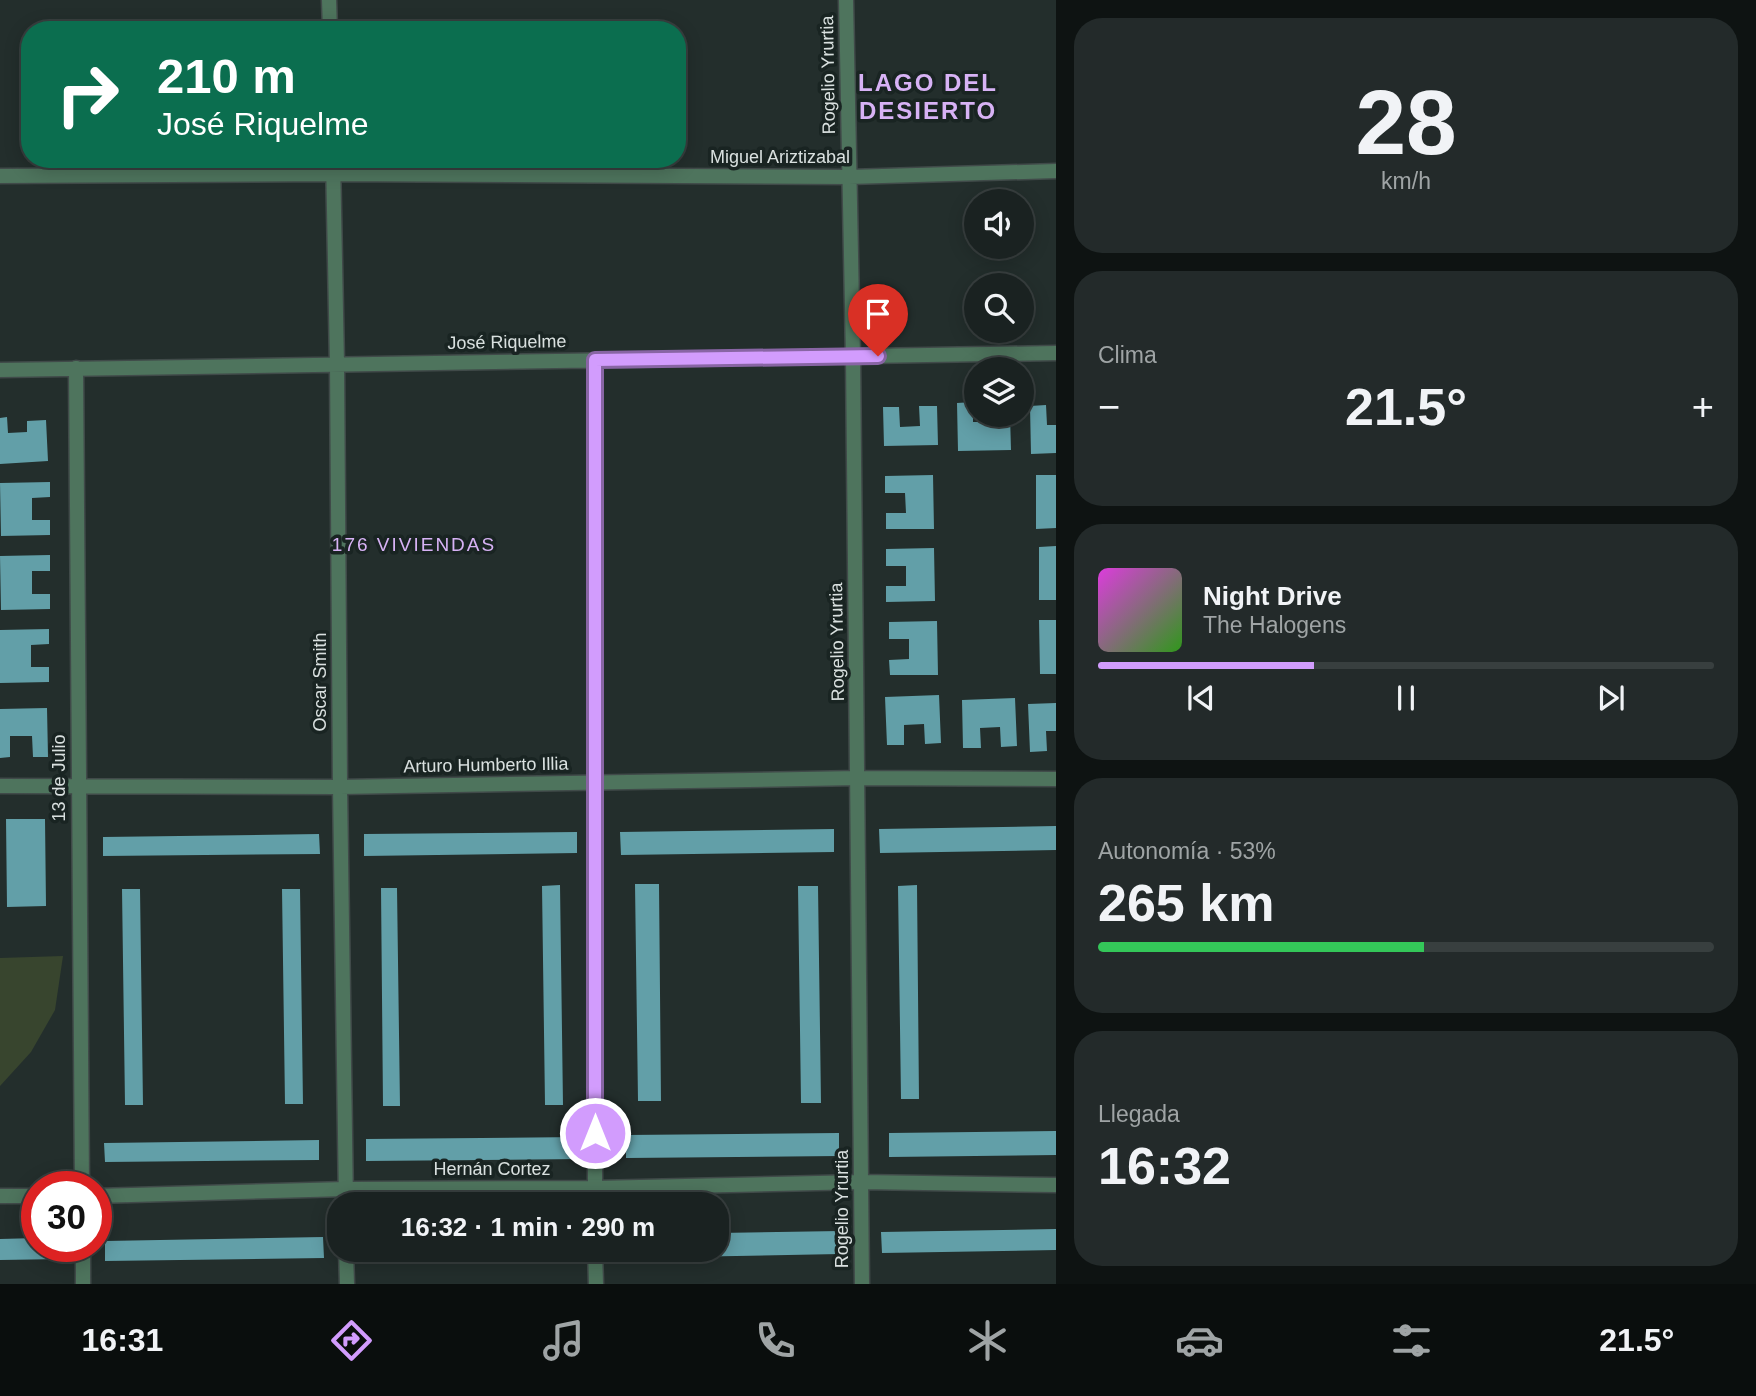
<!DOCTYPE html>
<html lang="es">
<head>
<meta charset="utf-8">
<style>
  body { margin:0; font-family:Helvetica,sans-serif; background:#232a2a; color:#f1f3f6; height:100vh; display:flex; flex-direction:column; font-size:26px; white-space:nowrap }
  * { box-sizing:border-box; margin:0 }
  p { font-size:23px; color:#9fa4a5 }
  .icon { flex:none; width:38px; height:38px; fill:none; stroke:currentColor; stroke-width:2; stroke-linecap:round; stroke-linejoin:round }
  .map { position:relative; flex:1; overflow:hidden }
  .drawer { display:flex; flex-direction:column; gap:18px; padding:18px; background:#0e1312; width:700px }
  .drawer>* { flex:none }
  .hud { position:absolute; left:21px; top:21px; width:665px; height:147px; border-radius:28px; box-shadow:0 4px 18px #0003,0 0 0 2px #383f3f; background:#0b6e4f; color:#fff; overflow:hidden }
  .controls { position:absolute; left:964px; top:189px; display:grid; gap:14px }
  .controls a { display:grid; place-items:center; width:70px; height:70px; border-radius:50%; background:#1a2221; box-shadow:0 4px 18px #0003,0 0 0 2px #383f3f; font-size:35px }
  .speed { position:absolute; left:21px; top:1171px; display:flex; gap:14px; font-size:35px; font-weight:700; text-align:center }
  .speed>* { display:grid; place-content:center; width:91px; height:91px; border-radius:50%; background:#1a2221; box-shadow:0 4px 18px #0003,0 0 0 2px #383f3f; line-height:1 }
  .speed .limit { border:10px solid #d22; background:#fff; color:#111 }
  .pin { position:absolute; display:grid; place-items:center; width:60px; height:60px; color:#fff; margin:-72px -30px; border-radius:50% 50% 50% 0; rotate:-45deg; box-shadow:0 0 7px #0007 }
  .pin .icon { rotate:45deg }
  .me { position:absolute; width:77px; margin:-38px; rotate:0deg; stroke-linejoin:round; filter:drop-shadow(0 0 5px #0008) }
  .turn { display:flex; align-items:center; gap:24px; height:147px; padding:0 21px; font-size:32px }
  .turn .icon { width:91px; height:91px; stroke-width:2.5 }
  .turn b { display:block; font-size:49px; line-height:60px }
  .big { font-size:52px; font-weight:700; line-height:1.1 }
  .drawer .tile { flex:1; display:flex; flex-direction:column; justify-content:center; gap:10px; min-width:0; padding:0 24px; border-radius:28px; background:#232a2a }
  .drawer .dial { align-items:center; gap:0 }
  .dial b { font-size:91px; line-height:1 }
  .song { display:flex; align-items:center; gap:21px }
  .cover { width:84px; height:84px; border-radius:10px; background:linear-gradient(135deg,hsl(300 70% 55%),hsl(110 70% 35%)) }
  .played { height:7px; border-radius:4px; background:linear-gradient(90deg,#d29cfd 35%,#383f3f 35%) }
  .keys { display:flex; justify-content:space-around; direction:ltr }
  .heat { display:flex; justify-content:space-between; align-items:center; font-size:38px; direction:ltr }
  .charge { height:10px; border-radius:5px; background:linear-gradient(90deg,#34c759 53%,#383f3f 0) }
  .trip { position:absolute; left:327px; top:1192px; width:402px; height:70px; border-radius:28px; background:#1a2221; box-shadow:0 4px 18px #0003,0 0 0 2px #383f3f; font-weight:700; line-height:70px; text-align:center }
  .menu { display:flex; height:112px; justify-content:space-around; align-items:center; background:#0a0e0d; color:#9fa4a5 }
  .menu .icon { width:49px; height:49px }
  .menu .active { color:#d29cfd }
  .menu b { font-size:32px; color:#f1f3f6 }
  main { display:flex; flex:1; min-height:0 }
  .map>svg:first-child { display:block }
  .green { fill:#38452e }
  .building { fill:#629fa8 }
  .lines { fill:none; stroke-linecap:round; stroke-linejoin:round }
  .minor-casing { stroke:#404a49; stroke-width:17 }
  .minor { stroke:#4e745d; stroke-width:14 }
  .route-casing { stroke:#8865a4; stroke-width:18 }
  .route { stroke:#d29cfd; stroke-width:12 }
  .labels { text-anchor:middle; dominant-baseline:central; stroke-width:7; stroke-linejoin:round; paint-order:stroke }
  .street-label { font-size:18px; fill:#d9e0df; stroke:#192422 }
  .neighbourhood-label { font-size:19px; letter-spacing:2px; fill:#d7b2f5; stroke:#192422 }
  .district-label { font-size:24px; font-weight:bold; letter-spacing:2px; fill:#d7b2f5; stroke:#192422 }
</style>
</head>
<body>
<main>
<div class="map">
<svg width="1056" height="1284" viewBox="0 0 1056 1284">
  <rect width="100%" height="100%" fill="#232e2c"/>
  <path class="green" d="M63,956L55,1010L31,1052L0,1086V958Z"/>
  <path class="building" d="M973,402V422H993V415H1010L1011,450L958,451L957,403Z
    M1046,405L1047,425H1056V453L1031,454L1030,406Z
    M919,406H937L938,445L884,446L883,407H899L900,427L920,426Z
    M7,417L8,433L27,432V421L46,420L48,461L0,464V418Z
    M933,475L934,529H886V513H906L905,493H885V476Z
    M1036,475H1056V528L1036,529Z
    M50,482V497L32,498V520H50V535L1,536L0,483Z
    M1056,546V600H1039V547Z
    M934,548L935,601L886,602V586H906V566H886V549Z
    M50,555V571H32V594H50V609L1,610L0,556Z
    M1039,620H1056V674H1040Z
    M937,621L938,675H890L889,660L909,659V639H889V622Z
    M49,629V644L31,645V667H49V682L0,683V630Z
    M939,695L941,743L925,744L924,724L904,725V745H887L885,697Z
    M1015,698L1017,746L1001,747L1000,727L980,728L981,748H963L962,700Z
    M1056,703V731H1046L1047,751L1030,752L1028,704Z
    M47,708L48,757H33L32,736H10V757L0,758V709Z
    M6,819H45L46,906L7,907Z
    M1056,826V850L880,853L879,829Z
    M834,829V852L621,855L620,832Z
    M577,832V853L364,856V834Z
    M319,834L320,854L103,856V837Z
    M635,884H659L661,1101H638Z
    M560,885L563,1105H545L542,886Z
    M917,885L919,1099H901L898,886Z
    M798,886H818L821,1103H801Z
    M381,888H397L400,1106H383Z
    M122,889H140L143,1105H125Z
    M282,889H300L303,1104H285Z
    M1056,1131V1155L889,1157V1133Z
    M839,1133V1156L626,1158V1135Z
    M581,1137L582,1159L366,1161V1139Z
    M319,1140V1160L105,1162L104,1143Z
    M1056,1229V1250L882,1253L881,1232Z
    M840,1231V1254L624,1258V1250H718V1233Z
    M323,1237L324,1258L105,1261V1241Z
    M37,1238V1246H63V1259L0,1260V1239Z
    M369,1250H581V1253L369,1257Z"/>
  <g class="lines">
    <defs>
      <path id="minor" d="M329,0L330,30
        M846,0L853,357L862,1284
        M333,159L337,364L340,787L346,1204
        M0,176L333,174L849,177L1056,171
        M76,368L82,1186
        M0,370L1056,353
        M0,786L340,787L858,778L1056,779
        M0,1196H37
        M96,1196L346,1189L595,1188L862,1182L1056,1185
        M595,1204V360
        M83,1246V1284
        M346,1250L347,1284
        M595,1250L596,1284"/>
    </defs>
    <use href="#minor" class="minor-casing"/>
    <use href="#minor" class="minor"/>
  </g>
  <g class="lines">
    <defs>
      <path id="route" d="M595,1133V360L878,356"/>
    </defs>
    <use href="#route" class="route-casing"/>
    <use href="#route" class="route"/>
  </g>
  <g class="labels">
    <g class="street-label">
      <text transform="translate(828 75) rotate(-91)">Rogelio Yrurtia</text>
      <text x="780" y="157">Miguel Ariztizabal</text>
      <text transform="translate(507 342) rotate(-1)">José Riquelme</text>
      <text transform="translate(837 642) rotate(-91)">Rogelio Yrurtia</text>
      <text transform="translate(320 682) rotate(-90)">Oscar Smith</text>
      <text transform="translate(486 765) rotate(-1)">Arturo Humberto Illia</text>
      <text transform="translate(59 778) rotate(-90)">13 de Julio</text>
      <text x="492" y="1169">Hernán Cortez</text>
      <text transform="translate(842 1209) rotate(-90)">Rogelio Yrurtia</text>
    </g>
    <g class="neighbourhood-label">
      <text x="414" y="544">176 VIVIENDAS</text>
    </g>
    <g class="district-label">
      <text x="928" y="82">LAGO DEL<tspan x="928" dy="28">DESIERTO</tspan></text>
    </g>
  </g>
</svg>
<div class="controls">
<a><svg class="icon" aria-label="sound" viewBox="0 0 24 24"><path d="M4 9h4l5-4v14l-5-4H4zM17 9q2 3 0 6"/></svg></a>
<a><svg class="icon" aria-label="search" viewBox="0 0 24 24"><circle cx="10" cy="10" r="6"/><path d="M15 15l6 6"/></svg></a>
<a><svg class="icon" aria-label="layers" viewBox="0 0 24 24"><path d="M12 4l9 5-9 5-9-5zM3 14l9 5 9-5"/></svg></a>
</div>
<div class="speed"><div class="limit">30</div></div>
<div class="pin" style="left:878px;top:356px;background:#d93025"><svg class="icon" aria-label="arrive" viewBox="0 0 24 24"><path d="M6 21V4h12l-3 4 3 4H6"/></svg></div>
<svg class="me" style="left:595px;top:1133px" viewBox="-20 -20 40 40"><circle r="17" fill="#d29cfd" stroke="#fff" stroke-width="3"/><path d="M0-11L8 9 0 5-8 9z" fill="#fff"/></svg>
<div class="trip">16:32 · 1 min · 290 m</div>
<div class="hud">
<div class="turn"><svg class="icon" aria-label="right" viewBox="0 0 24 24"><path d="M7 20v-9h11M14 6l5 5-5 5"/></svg><div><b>210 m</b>José Riquelme</div></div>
</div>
</div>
<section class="drawer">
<div class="tile dial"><b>28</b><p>km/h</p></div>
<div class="tile"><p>Clima</p>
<div class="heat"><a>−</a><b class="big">21.5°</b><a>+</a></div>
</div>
<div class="tile">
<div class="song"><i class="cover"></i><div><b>Night Drive</b><p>The Halogens</p></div></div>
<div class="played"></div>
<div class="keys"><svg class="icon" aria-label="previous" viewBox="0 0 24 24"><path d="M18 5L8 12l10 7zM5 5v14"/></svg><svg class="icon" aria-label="pause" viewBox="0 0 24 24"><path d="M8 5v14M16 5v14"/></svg><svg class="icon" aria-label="next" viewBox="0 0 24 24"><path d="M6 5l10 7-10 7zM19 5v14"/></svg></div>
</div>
<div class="tile"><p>Autonomía · 53%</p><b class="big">265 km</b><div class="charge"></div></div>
<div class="tile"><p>Llegada</p><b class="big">16:32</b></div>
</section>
</main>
<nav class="menu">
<b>16:31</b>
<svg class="icon active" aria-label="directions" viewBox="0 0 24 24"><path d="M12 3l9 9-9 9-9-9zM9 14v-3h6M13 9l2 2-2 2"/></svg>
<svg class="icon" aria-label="music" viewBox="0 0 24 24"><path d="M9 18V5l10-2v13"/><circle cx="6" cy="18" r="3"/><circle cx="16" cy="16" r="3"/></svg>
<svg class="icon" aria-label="phone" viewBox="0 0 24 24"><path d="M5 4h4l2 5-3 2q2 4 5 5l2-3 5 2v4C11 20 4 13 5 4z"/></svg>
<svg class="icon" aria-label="climate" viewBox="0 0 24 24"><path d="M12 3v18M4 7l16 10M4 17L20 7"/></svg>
<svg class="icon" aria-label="car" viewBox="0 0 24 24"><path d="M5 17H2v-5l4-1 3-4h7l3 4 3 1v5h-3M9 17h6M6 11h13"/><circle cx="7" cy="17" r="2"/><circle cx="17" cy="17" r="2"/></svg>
<svg class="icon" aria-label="filters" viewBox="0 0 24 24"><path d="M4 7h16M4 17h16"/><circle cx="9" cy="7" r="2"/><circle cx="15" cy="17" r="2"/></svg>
<b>21.5°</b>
</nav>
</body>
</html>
